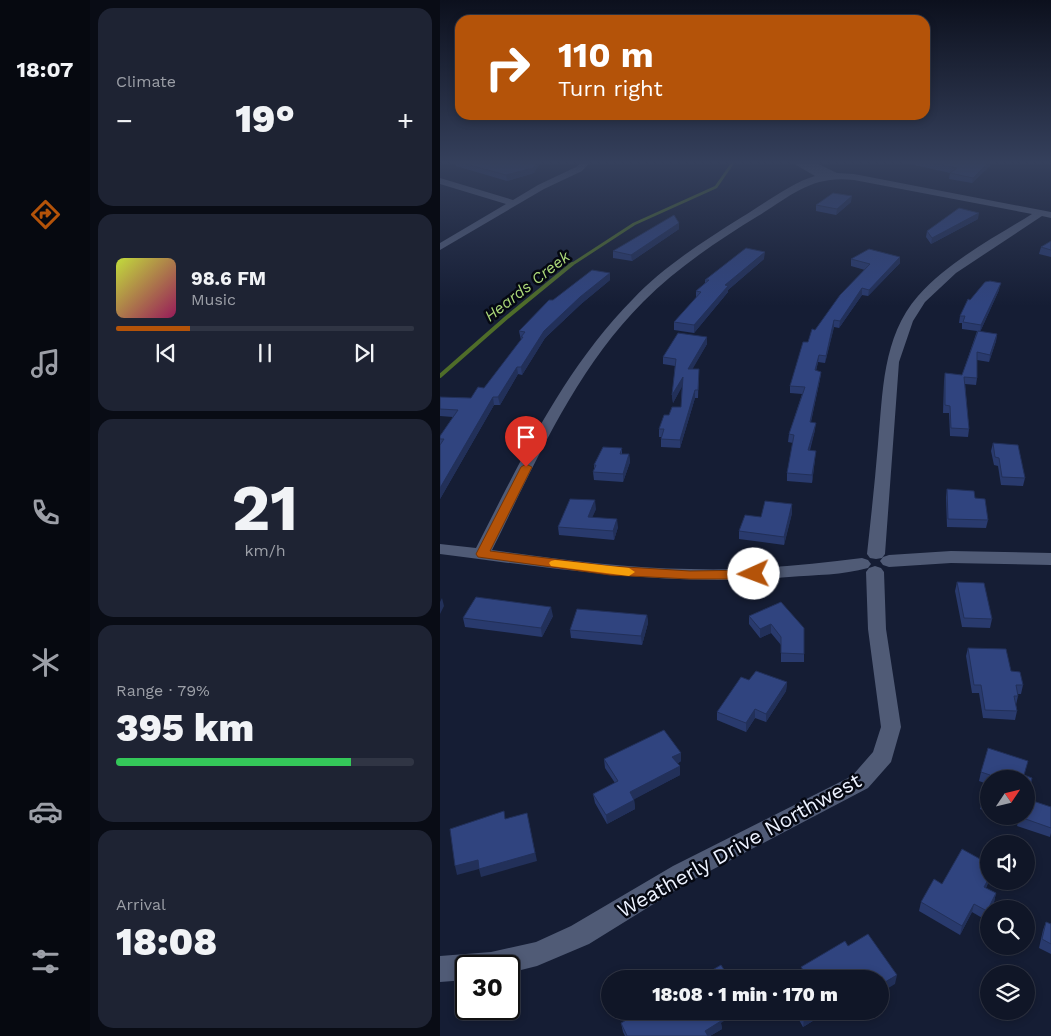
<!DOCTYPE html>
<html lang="en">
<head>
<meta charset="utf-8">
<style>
  body { margin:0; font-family:"Work Sans",sans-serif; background:#1e2333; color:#f1f3f6; height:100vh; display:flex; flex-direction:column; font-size:19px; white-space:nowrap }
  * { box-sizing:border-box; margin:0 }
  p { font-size:16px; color:#9c9fa7 }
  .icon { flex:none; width:28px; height:28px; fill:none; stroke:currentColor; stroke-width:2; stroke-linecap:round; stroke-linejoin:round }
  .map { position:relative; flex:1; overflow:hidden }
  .side { display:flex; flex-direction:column; gap:8px; padding:8px; background:#090c15; width:350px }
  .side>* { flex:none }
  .banner { position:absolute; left:15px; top:15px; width:475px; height:105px; border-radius:15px; box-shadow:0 2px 8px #0003,0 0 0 1px #303544; background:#b45309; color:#fff; overflow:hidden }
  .needle { width:32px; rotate:55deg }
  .tools { position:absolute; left:540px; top:770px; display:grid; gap:10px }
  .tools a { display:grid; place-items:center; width:55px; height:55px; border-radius:50%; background:#101627; box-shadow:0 2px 8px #0003,0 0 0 1px #303544; font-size:25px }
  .speed { position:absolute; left:15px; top:955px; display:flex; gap:10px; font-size:25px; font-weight:700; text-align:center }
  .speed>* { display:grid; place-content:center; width:65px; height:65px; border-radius:50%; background:#101627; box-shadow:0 2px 8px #0003,0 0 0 1px #303544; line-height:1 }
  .speed .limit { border:2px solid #111; border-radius:8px; background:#fff; color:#111 }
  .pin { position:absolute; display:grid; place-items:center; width:42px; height:42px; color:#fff; margin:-51px -21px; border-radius:50% 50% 50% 0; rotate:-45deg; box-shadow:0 0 5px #0007 }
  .pin .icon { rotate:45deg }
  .me { position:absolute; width:55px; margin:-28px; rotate:268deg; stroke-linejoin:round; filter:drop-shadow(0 0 4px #0008) }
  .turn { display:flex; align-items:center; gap:18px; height:105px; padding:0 20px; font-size:22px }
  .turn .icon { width:65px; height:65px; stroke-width:2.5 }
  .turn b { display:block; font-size:35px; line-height:42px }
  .big { font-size:38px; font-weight:800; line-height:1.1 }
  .side .tile { flex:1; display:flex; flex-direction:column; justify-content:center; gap:8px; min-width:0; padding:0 18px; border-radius:15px; background:#1e2333 }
  .side .dial { align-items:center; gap:0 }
  .dial b { font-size:65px; line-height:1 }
  .song { display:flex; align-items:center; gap:15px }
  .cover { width:60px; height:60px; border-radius:8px; background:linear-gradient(135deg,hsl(70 70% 55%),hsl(330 70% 35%)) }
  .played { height:5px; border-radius:2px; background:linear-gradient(90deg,#b45309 25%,#303544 25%) }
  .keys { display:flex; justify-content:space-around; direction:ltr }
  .heat { display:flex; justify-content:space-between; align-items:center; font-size:28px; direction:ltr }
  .charge { height:8px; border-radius:4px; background:linear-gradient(90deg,#34c759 79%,#303544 0) }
  .trip { position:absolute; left:161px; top:970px; width:288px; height:50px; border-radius:25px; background:#101627; box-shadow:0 2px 8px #0003,0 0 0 1px #303544; font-weight:800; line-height:50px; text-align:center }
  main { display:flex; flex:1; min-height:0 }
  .menu { display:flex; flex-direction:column; width:90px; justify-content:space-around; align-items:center; background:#060910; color:#9c9fa7 }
  .menu .icon { width:35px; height:35px }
  .menu .active { color:#b45309 }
  .menu b { font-size:22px; color:#f1f3f6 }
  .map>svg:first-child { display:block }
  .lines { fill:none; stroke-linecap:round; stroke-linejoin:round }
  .stream-far1 { stroke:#4f6d29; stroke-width:3 }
  .stream { stroke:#4f6d29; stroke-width:4 }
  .street { fill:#505b76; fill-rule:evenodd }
  .wall { fill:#293a6d }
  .shaded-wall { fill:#223059 }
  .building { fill:#30447f; stroke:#223059 }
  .route { fill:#b45309; stroke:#753606 }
  .slow { fill:#f59e0b }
  .labels { text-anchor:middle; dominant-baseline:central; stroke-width:5; stroke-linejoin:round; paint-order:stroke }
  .far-water-label { font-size:16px; font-style:italic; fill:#abd778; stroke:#050812 }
  .near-street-label { font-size:21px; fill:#edf2ff; stroke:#050812 }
</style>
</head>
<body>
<main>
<nav class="menu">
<b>18:07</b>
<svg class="icon active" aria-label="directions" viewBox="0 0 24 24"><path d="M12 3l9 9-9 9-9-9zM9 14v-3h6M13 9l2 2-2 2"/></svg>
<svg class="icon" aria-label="music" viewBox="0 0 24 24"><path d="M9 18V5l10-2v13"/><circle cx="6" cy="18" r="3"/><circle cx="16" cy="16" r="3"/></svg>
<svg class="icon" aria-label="phone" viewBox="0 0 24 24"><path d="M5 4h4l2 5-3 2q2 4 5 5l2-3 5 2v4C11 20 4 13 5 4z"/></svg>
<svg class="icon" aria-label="climate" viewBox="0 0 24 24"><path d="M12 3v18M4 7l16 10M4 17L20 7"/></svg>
<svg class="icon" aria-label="car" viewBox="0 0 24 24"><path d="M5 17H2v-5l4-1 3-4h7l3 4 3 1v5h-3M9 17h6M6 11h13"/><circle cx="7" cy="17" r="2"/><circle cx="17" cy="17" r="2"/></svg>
<svg class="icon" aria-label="filters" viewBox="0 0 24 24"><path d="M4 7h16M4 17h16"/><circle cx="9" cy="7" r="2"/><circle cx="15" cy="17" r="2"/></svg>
</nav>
<section class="side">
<div class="tile"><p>Climate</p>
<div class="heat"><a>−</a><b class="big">19°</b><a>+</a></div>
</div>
<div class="tile">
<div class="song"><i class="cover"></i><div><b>98.6 FM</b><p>Music</p></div></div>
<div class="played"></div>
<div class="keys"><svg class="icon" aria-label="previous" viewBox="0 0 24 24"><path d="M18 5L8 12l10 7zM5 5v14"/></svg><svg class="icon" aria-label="pause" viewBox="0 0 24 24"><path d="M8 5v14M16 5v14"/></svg><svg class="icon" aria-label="next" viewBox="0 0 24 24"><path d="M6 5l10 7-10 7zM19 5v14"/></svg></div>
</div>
<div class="tile dial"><b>21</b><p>km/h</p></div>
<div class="tile"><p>Range · 79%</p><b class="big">395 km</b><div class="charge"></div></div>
<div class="tile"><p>Arrival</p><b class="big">18:08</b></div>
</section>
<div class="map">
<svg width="611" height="1036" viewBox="0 0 611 1036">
  <rect width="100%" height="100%" fill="#151d34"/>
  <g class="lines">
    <path class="stream-far1" d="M131,265L194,224L276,187L294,161"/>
    <path class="stream" d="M0,376L66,318L132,264"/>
    <path class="street" d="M143,161H151L142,171L104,189L0,250V243L66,204L0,184V178L73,200L98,185L136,167Z
      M356,161H372L397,173L414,174L611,212V218L602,216L516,273L485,302L473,321L459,362L445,554L442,558L436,559L430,558L427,554C431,517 435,481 438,444C443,393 442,337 478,296C509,261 552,239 592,214L414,180C372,175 352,195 318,216C277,241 237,268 203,302C134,371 95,464 52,550C118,559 184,568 250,569C308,571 365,565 422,558L428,560L431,564L428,568C403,575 375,575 349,577C231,587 117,569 0,554V544L36,548C81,460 123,370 193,299C224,266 264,241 302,217C322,205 353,182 375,176L356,165Z
      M511,551L611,553V565L511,563L449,567L443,565L440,561L443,557L449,555Z
      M435,566L441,568L444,572L446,629L461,727L451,762L428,788L249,882L149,944L97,966L69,973V966H26V980L0,982V956L51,952L96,942L131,926L233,866L412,776L433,752L441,727L428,629L426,572L429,568Z"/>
  </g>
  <path class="wall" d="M15,161L94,173L67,181L16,166Z
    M457,161H555L532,183L509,179L510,173Z
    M411,202L396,215L376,211V205Z
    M538,219L491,244L486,237L487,231Z
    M239,223V229L192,261L173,258V251Z
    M611,241V257L599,254L601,247Z
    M460,257V263L428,296L422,295L399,328L394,327L385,363L378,362L376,371L381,372L380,379L371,422L375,430L370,450L375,459L372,483L347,481V473L353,443L348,442L349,434L362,394L350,393V386L368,342L425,270L411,266V259Z
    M324,259L288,290V292L254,333L234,330V322L256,298V291L265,283V280Z
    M170,273V280L141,304L105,338L82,375L78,374L60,405H54L0,499V436L13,417L0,416V397L31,398L44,388L81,340L79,331L113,300Z
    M559,290L540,332L557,334L556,341L549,362L537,360V378L536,385L525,384L529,429L528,437L510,436L509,413H503L504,381L505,373L522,375L537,331L522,329V323H519L520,316L530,300Z
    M267,337V344L252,369H259L258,398H255L240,448L221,447V437H219V429L229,415L241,407L242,386L233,403L232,395L235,366L223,364V357Z
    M553,443L585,478L583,486L561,485L558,466L554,465L551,451Z
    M182,448V454H189L190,462L183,482L154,480L153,472L154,469V465Z
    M507,489L535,498L548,520L546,528L507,527L506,497Z
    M156,509L152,517L178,527L174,540L119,535L118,527Z
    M352,513L344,545L299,539V531L321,517Z
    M517,582L552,619L550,628L522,627L515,591Z
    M341,602L364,654V662H341V645L331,633L320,638L309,624V616Z
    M207,615L208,623L202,645L131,638L130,630Z
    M113,616L102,637L25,627L23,618Z
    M528,648L571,671L583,685L581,694H578V696L576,705L577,711L575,720L543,718L539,693H532L526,656Z
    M309,680L347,682L346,691L326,722L315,718L306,732L277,720V712Z
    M164,759L241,761L237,764L240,766V775L194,799L195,809L167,824L155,803L153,794L175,783L165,768Z
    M541,772L584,775L587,799L611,807V833L610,837L577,826L578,822L561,816H586L549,779V812L540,809L547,784L539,781Z
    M549,881L546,888L556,893L554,902L550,909H549L544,919L532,912L520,935L479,911L481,902L502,884Z
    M606,922L611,924V954L599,948L603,930Z
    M354,1011H389L363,1027Z
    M181,1023H281L282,1029L270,1036H185L183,1032Z"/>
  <path class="shaded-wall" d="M97,161H101L94,173L67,181L66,175Z
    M550,161H555L532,183L533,178Z
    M412,196L411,202L396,215L397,209Z
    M539,213L538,219L491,244L492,238Z
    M239,223V229L192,261L191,255Z
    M325,252L324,259L288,290V292L254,333V325L285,285Z
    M460,257V263L428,296L429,290Z
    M170,273V280L141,304L105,338L82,375L81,367L104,331L140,297Z
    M561,283L559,290L540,332L541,325Z
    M422,288V295L399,328L400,321Z
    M394,320V327L385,363L386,356Z
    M557,334L556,341L549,362L550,355Z
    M267,337V344L248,377V369Z
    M379,355L378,362L374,378L375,370Z
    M77,367L78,374L60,405L58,397Z
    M381,372L380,379L369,430L370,422Z
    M243,377V385L233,403L232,395Z
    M255,390V398L240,448V440Z
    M53,397L54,405L0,499V488Z
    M376,423L375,430L367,458L368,450Z
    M376,451L372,483V475Z
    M189,454L190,462L183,482V474Z
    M155,500L156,509L149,525L148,517Z
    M352,504V513L344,545V537Z
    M177,519L178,527L174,540L173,531Z
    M2,598L4,606L0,614V602Z
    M111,607L113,616L102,637L101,628Z
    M207,615L208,623L202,645L201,636Z
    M331,624V633L320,638V629Z
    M347,682L346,691L326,722V714Z
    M315,709V718L306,732V723Z
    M241,753V761L233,766L232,757Z
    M240,766V775L191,801L190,792Z
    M194,800L195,809L167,824L166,815Z
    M87,813L97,861L41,877L39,869L17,875L15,866Z
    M549,878V881L542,895L544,887Z
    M556,893L554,902L550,909H549V911L544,919L547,911Z
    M534,904L532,912L520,935L522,926Z
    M457,975L455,984L440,993V985Z
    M286,1011H299L281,1023L282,1029L270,1036H265V1031L278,1016Z
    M376,1011H389L363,1027L364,1018Z"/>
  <path class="building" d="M15,161H97L93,168L66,175Z
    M482,161H550L533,178L510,173L517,168Z
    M393,193L412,196L397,209L376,205Z
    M519,208L539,213L492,238L487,231Z
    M234,215L239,223L191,255L173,251Z
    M611,241V250L601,247Z
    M306,248L325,252L285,285L288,286L254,325L234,322L261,292L256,291L269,280H265Z
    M429,249L460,257L429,290L422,288L400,321L394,320L386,356L379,355L375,370L381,372L370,422L376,423L368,450L376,451L372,475L347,473L354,435L349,434L365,387L350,386L363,342H368L372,329L375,330L400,295L430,264L411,259Z
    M152,270L170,273L140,297L104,331L81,367H77L58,397H53L0,488V445L4,439H0V436L18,410L0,409V397L31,398L38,387L44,388L83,337H81L85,332L79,331L109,300H113Z
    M550,281L561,283L541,325L523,322L525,316H520L528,299L530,300L545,282Z
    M538,331L557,334L550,355L537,352V378L524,377L529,429L511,428L510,406L505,405V373L522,375Z
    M238,333L267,337L248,369H259L258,390H255L240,440L221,439L224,429H219L224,415H229L232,407H241L243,377L232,395L236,359L223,357Z
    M553,443L578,445L585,478L562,477L559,458L555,457Z
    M163,447L182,448L180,454H189L183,474L153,472L156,465H154Z
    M507,489L534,491L535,498L545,499L548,520L508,519Z
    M130,499L155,500L148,517L177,519L173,531L118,527Z
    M325,501L352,504L344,537L299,531L305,515L321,517Z
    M517,582L544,583L552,619L524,618Z
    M36,597L111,607L101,628L23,618Z
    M341,602L364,628V654L341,653V637L331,624L320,629L309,616Z
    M137,609L207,615L201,636L130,630Z
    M528,648L566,649L571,671L580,672L583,685H576L578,696H574L577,711L545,710L541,685H534Z
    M316,671L347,682L326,714L315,709L306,723L277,712L301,677L309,680Z
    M224,730L241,753L232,757L240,766L190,792L194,800L166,815L153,794L178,781L164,759Z
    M548,748L588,761L584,775L592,778L587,799L611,807V828L580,817V816H586V779H549L550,775L541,772Z
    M549,779V802L543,800Z
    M64,811L65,819L87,813L95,853L39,869L38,860L15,866L10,829Z
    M522,849L549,864V878L544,887L556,893L547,911L534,904L522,926L481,902L494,879L502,884Z
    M606,922L611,924V944L602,939Z
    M428,934L457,975L440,985V979H348L363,970L361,967L405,941L408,946Z
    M281,965L290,979H257Z
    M202,1011H286L278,1016L281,1021L265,1031L268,1036H187L181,1023Z
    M360,1011H376L364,1018Z"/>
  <linearGradient id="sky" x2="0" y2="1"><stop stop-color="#0c101d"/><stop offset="0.53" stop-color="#35405c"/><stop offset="1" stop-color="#35405c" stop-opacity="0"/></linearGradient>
  <rect width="611" height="306" fill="url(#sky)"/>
  <path class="route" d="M86,464L92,467L50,551L170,566L250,571L314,570L320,574L314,579H250L170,575L38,557L36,554L81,467Z"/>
  <path class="slow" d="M115,560L189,568L195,572L189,576L111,566L109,563L111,561Z"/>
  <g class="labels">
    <g class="far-water-label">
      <text transform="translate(87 286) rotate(-38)">Heards Creek</text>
    </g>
    <g class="near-street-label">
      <text transform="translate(299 845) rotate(-29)">Weatherly Drive Northwest</text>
    </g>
  </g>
</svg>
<div class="tools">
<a><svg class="needle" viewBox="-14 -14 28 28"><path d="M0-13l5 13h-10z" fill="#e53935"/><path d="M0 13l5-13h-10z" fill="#9c9fa7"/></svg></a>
<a><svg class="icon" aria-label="sound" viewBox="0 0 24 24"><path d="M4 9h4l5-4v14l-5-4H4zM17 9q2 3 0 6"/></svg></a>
<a><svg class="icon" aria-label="search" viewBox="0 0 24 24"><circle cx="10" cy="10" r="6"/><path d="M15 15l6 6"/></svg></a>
<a><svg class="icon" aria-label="layers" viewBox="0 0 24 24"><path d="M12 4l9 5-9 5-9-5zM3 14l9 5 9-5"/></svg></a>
</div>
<div class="speed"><div class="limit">30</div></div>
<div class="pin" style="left:86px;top:467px;background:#d93025"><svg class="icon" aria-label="arrive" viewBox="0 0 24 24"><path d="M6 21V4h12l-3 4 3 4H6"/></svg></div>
<svg class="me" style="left:314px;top:574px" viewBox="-20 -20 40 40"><circle r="19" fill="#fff"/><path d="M0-13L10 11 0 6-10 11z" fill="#b45309"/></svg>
<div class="trip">18:08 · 1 min · 170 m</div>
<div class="banner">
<div class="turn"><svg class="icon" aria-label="right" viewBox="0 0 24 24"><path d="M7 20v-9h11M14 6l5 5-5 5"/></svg><div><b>110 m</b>Turn right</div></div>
</div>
</div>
</main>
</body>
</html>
